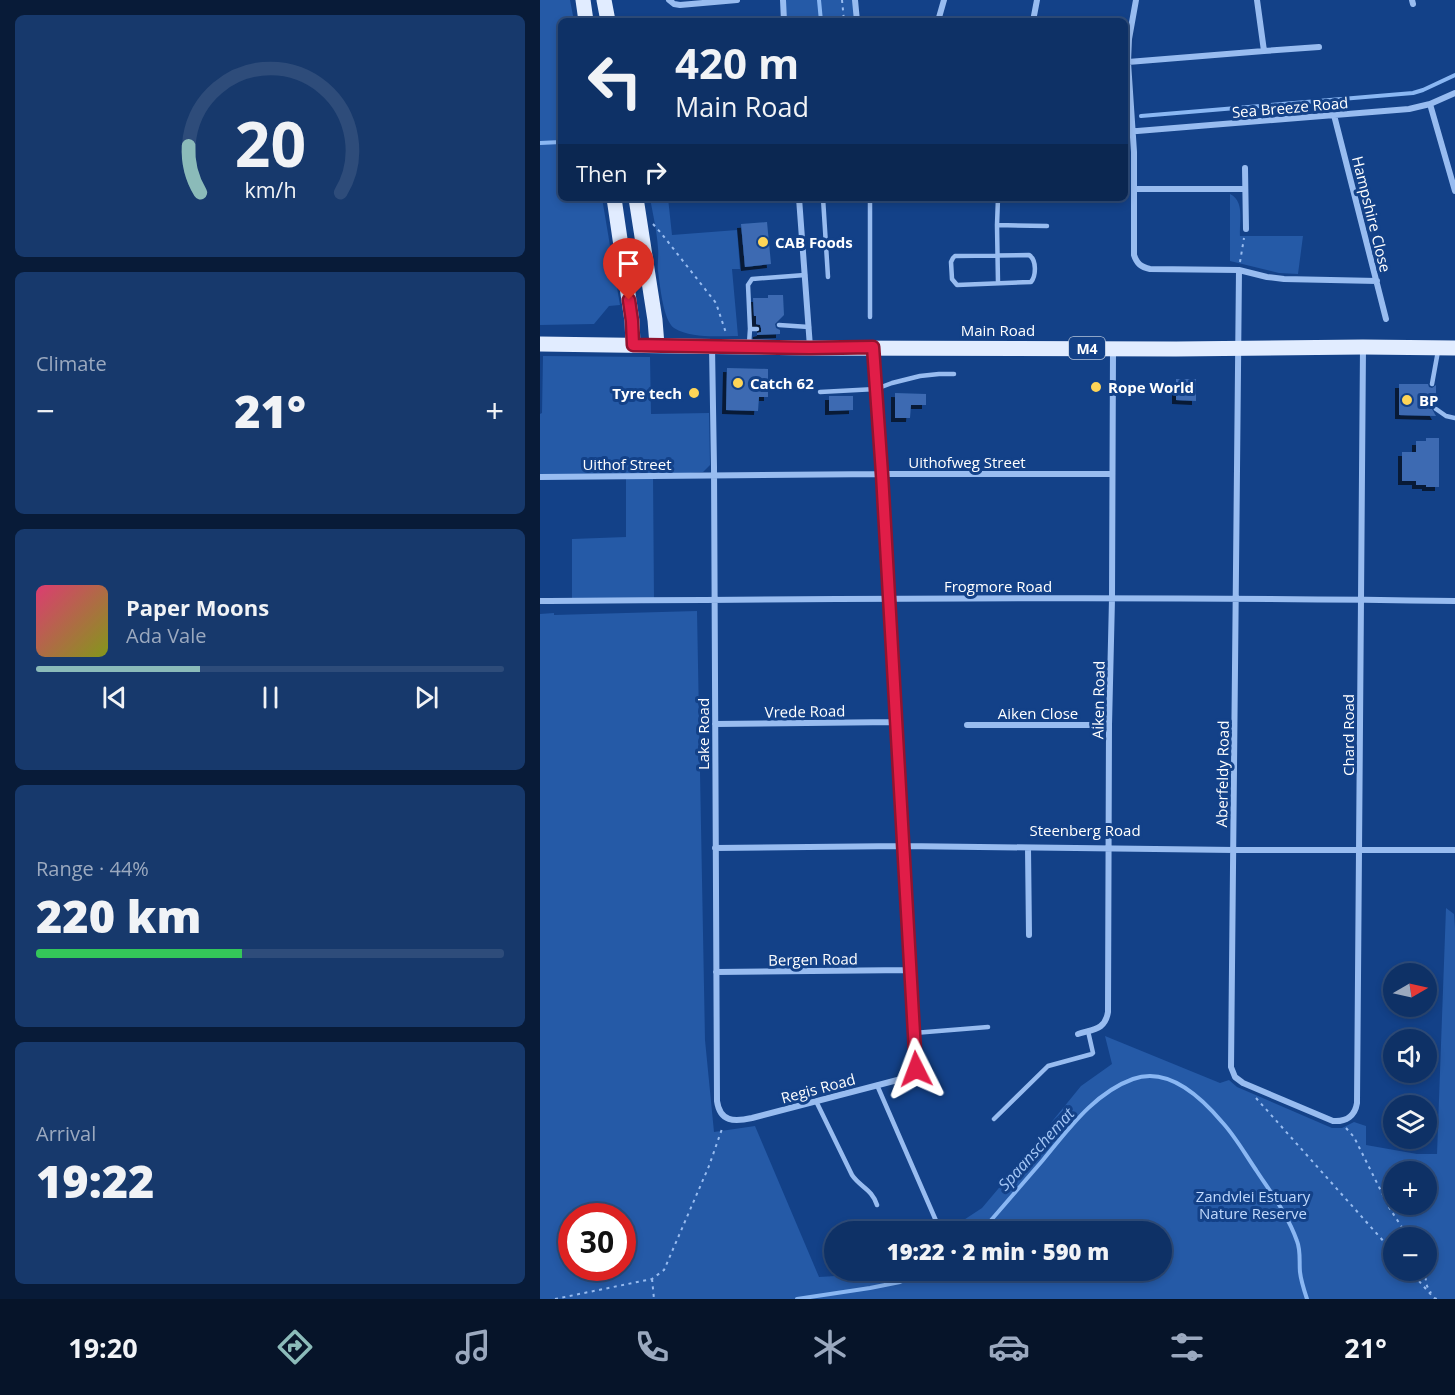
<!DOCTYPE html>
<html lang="en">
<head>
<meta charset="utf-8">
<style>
  body { margin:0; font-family:"Open Sans",sans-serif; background:#17396c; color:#f1f3f6; height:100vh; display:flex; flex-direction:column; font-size:22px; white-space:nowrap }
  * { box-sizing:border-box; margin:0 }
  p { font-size:20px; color:#9ba9bf }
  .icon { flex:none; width:33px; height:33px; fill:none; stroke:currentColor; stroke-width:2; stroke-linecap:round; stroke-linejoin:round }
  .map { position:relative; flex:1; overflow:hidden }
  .panel { display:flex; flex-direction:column; gap:15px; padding:15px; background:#081b38; width:540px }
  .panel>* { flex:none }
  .banner { position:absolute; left:18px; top:18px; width:570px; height:183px; border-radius:9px; box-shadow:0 3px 9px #0003,0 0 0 2px #2e4c7a; background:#0e3166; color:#f1f3f6; overflow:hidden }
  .needle { width:39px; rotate:81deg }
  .controls { position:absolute; left:843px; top:963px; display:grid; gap:12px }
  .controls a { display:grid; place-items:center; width:54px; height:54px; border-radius:50%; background:#0e3166; box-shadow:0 3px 9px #0003,0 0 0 2px #2e4c7a; font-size:30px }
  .speed { position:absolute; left:18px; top:1203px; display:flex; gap:12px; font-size:30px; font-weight:700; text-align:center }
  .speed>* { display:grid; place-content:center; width:78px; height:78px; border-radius:50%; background:#0e3166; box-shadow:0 3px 9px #0003,0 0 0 2px #2e4c7a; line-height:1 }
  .speed .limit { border:9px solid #d22; background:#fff; color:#111 }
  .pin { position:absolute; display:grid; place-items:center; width:51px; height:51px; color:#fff; margin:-62px -26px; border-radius:50% 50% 50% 0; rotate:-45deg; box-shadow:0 0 6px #0007 }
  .pin .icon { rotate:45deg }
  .me { position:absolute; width:66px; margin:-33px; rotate:357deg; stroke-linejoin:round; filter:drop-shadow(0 0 4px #0008) }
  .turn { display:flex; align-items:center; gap:21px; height:126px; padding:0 18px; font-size:27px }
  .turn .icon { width:78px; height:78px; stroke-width:2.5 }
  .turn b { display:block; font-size:42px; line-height:51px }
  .then { display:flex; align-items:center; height:57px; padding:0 18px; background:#0003; gap:12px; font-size:22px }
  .big { font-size:45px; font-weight:800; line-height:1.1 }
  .panel .widget { flex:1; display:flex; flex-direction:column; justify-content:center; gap:9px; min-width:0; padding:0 21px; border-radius:9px; background:#17396c }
  .panel .dial { align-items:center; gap:0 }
  .dial svg { height:156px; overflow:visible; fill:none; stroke:#2e4c7a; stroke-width:7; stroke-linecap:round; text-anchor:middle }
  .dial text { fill:#f1f3f6; stroke:none }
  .song { display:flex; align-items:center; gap:18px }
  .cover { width:72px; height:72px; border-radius:9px; background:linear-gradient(135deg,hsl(340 70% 55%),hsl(70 70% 35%)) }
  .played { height:6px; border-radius:3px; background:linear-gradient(90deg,#8bbbb9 35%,#2e4c7a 35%) }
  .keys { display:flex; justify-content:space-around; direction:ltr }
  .heat { display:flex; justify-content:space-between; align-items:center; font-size:33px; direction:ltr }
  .charge { height:9px; border-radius:4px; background:linear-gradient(90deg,#34c759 44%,#2e4c7a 0) }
  .trip { position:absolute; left:284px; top:1221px; width:348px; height:60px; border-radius:30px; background:#0e3166; box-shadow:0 3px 9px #0003,0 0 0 2px #2e4c7a; font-weight:800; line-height:60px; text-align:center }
  .tab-bar { display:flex; height:96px; justify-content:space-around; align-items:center; background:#061429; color:#9ba9bf }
  .tab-bar .icon { width:42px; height:42px }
  .tab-bar .on { color:#8bbbb9 }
  .tab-bar b { font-size:27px; color:#f1f3f6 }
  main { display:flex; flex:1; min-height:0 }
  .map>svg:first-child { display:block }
  .green { fill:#255aa7; fill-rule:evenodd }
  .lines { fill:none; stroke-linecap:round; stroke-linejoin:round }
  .stream { stroke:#8ab7f3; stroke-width:4 }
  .building { fill:#3c6bb2; filter:url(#shadow) }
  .path { stroke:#98bcf0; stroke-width:2; stroke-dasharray:3 4.5; stroke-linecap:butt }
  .service { stroke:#98bcf0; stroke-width:4.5 }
  .minor { stroke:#98bcf0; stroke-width:6 }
  .primary { stroke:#e1ecff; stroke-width:15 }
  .route-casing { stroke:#92132f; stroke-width:15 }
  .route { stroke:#e11d48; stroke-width:10 }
  .poi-dot { fill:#ffd557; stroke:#134188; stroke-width:2 }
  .labels { text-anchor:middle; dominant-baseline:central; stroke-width:6; stroke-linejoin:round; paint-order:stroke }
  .shield { fill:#134188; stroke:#b8c6db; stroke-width:1.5 }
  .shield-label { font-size:14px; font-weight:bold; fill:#fff }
  .street-label { font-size:15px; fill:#fff; stroke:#134188 }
  .poi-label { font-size:15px; font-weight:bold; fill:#fff; stroke:#134188; text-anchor:start }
  .park-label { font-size:15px; fill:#bfd8fc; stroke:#134188 }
  .water-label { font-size:16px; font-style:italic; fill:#a4c7f7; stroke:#134188 }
</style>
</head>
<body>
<main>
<section class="panel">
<div class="widget dial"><svg viewBox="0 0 100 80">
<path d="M14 69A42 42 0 1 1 86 69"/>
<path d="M14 69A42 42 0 0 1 8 45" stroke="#8bbbb9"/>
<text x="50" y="56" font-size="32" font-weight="700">20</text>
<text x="50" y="72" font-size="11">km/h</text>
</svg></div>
<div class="widget"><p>Climate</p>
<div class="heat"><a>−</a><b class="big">21°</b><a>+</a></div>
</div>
<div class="widget">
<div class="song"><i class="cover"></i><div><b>Paper Moons</b><p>Ada Vale</p></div></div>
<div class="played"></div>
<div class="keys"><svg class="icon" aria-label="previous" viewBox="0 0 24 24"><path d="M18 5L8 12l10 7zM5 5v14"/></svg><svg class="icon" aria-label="pause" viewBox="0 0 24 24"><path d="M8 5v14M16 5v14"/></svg><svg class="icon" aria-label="next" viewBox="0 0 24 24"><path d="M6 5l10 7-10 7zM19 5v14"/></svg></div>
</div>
<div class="widget"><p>Range · 44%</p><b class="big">220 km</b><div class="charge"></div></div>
<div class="widget"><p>Arrival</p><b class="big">19:22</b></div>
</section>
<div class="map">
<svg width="915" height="1299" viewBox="0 0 915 1299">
  <defs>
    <filter id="shadow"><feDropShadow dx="-4" dy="4" stdDeviation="0" flood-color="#0009"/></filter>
  </defs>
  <rect width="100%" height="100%" fill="#134188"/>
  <path class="green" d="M0,0H30L34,21H21V198H62L80,305L69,306L54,324L0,325Z
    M242,0H315L317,21H244Z
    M690,194C705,201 699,222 700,236H763L758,274L739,273L690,261Z
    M110,198H128L132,235L197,230L200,269H192L198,336C178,336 152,339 134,328C123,320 120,285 118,271C117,264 119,256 118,248C117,231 113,215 110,198Z
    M3,356L110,357L111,414L169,413L170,465L163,472L113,476L114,599L32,600V539L86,537V477H0V414L2,413Z
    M157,611L165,1040L174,1132L215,1126L279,1277L347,1273L351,1270H621V1232L407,1231L442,1208L527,1107L510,1124L541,1086L572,1064L565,1036L680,1083L689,1080L697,1087L792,1128H802L814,1122L826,1126V1145L877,1154H897L906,908L914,914L915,928V1299H0V614L14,613V615ZM854,1172H886V1204H854ZM32,1216H82V1268H32ZM854,1238H886V1270H854Z"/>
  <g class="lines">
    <path class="stream" d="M279,0L281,21
      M601,116L873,93L883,90L915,75
      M0,143L21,142
      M440,1232L446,1226C465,1204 484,1182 503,1160C528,1130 554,1093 593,1079C628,1066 661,1097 682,1122C695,1136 705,1154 716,1170C731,1193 748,1215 757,1241C761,1251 759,1262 760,1272C761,1281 764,1290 767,1299
      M257,1299L330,1288L360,1282L370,1278L382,1270"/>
  </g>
  <path class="building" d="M227,222L231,264L205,267L201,224Z
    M228,295H243L244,315L235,324L236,328L240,330V334L217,335V333L221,332V328L220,325L216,324V316H214L213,298H228Z
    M187,368L228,369V397H219L218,411L186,410Z
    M636,379H656V401L636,400Z
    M859,384H888L889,387L892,388L896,385V405L893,406L892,409L896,416L859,415Z
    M355,393L386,394V405H371L370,418H355Z
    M289,396H313V410L289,411Z
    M886,438H899V487H886V485H876V481H862V452H876V441H886Z"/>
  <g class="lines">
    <path class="path" d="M302,0L304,21
      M113,224L121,233L176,303L186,333
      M700,262L704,238
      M716,1098L854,1253
      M806,1128L814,1137L850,1209L869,1238
      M869,1270L894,1298L897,1299
      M884,1270L887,1286L891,1293
      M112,1279L114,1299
      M15,1299L112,1279L124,1270L169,1166L183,1126"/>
    <path class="service" d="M283,198L288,277
      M457,225L507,226
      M489,255C497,260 496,276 491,282L417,285L412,279L411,262L413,258L415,256Z
      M458,283L457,225L458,198
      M330,317V198
      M239,325L269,327
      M210,329L208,285L212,279L265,275
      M209,344L210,329H217
      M892,384L898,351
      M280,392L336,389L352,383L380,376L399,374H414
      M896,409L906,416L915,418
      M374,1033L448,1027
      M337,1085L397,1223
      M276,1101L312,1175C320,1187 332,1189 337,1205
      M454,1119L508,1066L552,1054L553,1053L548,1031"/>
    <path class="minor" d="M129,0L134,4L140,5L197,0
      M243,0L244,21
      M315,0L317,21
      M596,0L589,39L588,62L594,152V255C597,264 601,267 610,269L699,270L727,277L744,279L837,281
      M872,0L873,4
      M398,21L404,0
      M493,21L497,0
      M724,51L779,47
      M588,62L724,51L717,0
      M890,104L915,191
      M794,115L846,319
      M585,132L869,109L890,104L915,93
      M705,168L706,229
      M594,189H705
      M259,198L270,347
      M699,270L691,1067L695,1077L703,1083L793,1121C806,1122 815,1116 817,1103L823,347
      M172,347L174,467L177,1101C180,1122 194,1122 212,1118L369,1077L374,1074L376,1069L342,474L333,348
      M0,477L342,474H572
      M0,601C305,599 610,596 915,601
      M175,724L355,722
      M427,725H569
      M175,848L362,846L694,850H915
      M488,848L489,935
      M176,972L370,970
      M538,1034C554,1029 565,1030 568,1012L569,725L572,599L573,349"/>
    <path class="primary" d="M43,0L46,21
      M64,0L68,21
      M74,198L92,321L93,344
      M96,198L115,320L117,345
      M0,344L270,348L636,349L823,347L915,348"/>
  </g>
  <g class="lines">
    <defs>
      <path id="route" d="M89,300L92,321L93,345L270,348L333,347L342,474L376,1069"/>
    </defs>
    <use href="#route" class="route-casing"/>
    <use href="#route" class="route"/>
  </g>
  <g class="poi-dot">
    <circle cx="223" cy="242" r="6"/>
    <circle cx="198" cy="383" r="6"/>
    <circle cx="556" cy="387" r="6"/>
    <circle cx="154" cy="393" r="6"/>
    <circle cx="867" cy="400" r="6"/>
  </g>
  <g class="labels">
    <rect class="shield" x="529" y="337" width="36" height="22" rx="4.5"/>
    <g class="shield-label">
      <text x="547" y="348">M4</text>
    </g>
    <g class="street-label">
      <text transform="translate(750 107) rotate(-5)">Sea Breeze Road</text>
      <text transform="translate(832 214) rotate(76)">Hampshire Close</text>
      <text x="458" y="330">Main Road</text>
      <text x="427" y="462">Uithofweg Street</text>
      <text x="87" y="464">Uithof Street</text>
      <text x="458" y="586">Frogmore Road</text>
      <text transform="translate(558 700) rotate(-89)">Aiken Road</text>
      <text transform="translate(265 711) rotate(-1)">Vrede Road</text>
      <text x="498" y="713">Aiken Close</text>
      <text transform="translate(163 734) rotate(-90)">Lake Road</text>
      <text transform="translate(808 735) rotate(-90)">Chard Road</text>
      <text transform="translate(682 774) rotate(-89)">Aberfeldy Road</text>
      <text x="545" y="830">Steenberg Road</text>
      <text transform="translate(273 959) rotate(-1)">Bergen Road</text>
      <text transform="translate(278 1088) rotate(-15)">Regis Road</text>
    </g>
    <g class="poi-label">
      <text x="235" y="242">CAB Foods</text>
      <text x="210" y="383">Catch 62</text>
      <text x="568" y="387">Rope World</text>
      <text x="142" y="393" text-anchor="end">Tyre tech</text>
      <text x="879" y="400">BP</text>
    </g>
    <g class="park-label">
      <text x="713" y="1196">Zandvlei Estuary<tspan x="713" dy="17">Nature Reserve</tspan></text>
    </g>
    <g class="water-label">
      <text transform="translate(496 1149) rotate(-48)">Spaanschemat</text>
    </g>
  </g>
</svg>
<div class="controls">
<a><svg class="needle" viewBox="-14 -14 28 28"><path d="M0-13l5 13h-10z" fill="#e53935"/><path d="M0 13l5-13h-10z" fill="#9ba9bf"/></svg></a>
<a><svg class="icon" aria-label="sound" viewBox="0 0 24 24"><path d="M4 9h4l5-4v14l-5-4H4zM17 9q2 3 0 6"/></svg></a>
<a><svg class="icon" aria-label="layers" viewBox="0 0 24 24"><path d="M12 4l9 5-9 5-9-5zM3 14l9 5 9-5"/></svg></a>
<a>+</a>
<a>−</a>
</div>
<div class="speed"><div class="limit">30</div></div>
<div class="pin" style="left:89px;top:300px;background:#d93025"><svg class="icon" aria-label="arrive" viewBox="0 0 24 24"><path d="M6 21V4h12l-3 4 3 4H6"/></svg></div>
<svg class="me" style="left:376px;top:1069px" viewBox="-20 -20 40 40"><path d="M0-17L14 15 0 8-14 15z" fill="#e11d48" stroke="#fff" stroke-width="4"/></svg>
<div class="trip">19:22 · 2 min · 590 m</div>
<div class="banner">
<div class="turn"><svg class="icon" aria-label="left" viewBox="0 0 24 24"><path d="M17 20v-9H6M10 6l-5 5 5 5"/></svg><div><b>420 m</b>Main Road</div></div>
<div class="then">Then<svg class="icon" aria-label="right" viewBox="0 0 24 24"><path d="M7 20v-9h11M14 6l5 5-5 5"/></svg></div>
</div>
</div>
</main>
<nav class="tab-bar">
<b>19:20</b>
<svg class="icon on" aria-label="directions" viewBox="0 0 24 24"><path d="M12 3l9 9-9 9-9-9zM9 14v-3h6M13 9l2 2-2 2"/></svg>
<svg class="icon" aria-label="music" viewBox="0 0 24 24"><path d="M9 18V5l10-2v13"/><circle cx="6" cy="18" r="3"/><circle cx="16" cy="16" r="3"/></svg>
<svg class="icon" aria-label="phone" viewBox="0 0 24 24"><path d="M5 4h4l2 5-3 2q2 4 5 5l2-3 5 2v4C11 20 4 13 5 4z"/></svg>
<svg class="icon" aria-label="climate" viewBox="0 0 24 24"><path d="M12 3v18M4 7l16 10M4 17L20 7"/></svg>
<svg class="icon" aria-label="car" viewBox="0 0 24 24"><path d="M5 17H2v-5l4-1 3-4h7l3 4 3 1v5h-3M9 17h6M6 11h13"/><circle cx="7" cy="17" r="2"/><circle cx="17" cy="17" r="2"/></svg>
<svg class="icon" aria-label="filters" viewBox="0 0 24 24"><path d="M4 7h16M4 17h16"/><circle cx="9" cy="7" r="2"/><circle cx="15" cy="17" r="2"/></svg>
<b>21°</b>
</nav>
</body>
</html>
